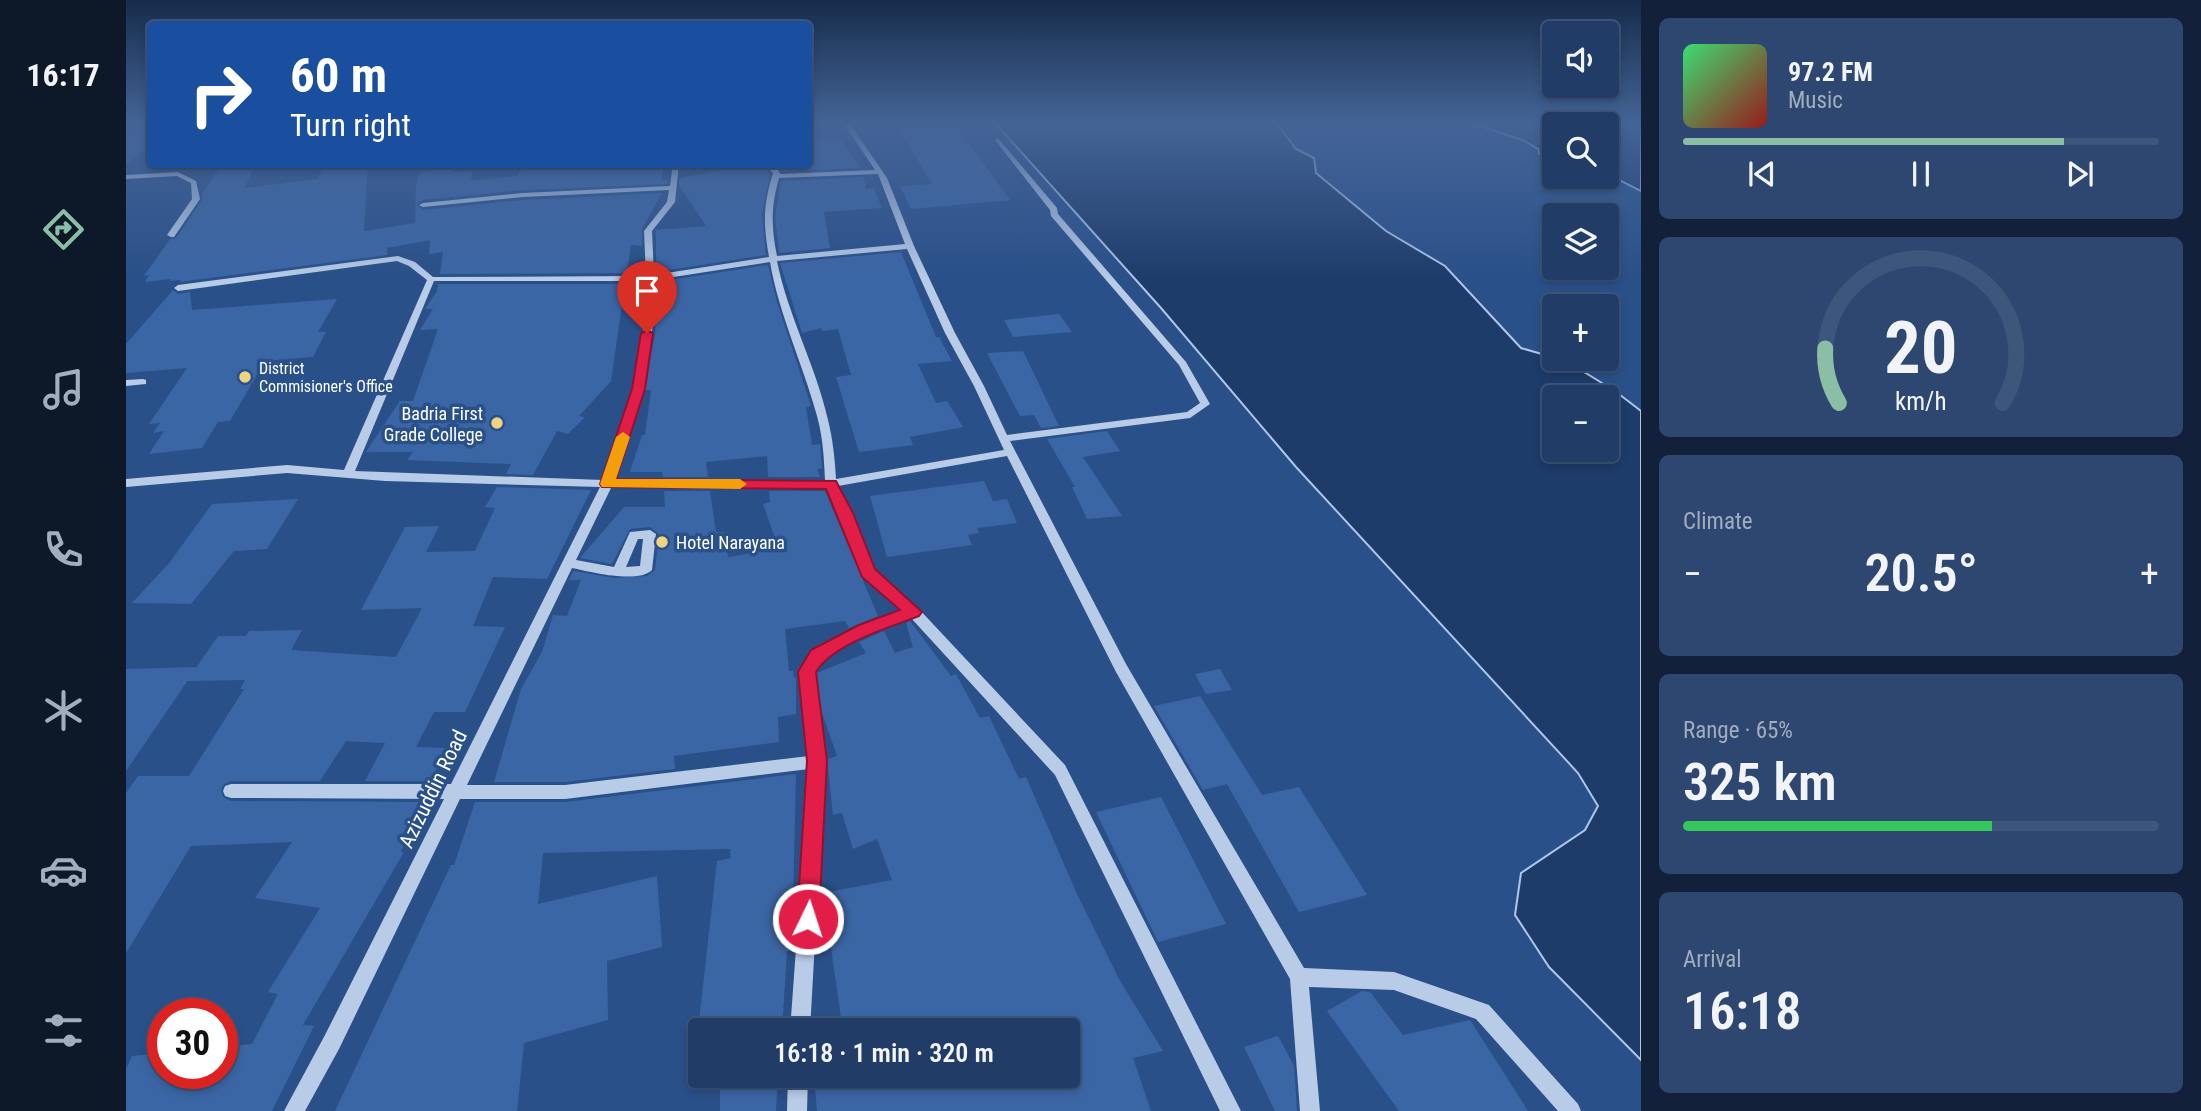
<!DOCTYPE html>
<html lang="en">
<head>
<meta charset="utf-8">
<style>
  body { margin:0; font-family:"Roboto Condensed",sans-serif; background:#2d4770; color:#f1f3f6; height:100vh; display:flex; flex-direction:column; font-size:26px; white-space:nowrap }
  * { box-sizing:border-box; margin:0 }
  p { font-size:23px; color:#a2adc0 }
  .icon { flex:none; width:38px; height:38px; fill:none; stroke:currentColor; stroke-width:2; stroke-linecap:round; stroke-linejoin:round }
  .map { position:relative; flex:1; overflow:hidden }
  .side { display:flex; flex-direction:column; gap:18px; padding:18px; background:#122139; width:560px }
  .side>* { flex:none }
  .banner { position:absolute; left:21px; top:21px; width:665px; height:147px; border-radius:7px; box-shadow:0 4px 10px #0003,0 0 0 2px #3d567b; background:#1a4fa0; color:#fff; overflow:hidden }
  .buttons { position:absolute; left:1416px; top:21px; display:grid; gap:14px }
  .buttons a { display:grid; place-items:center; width:77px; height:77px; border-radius:7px; background:#203c67; box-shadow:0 4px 10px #0003,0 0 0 2px #3d567b; font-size:35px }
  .speed { position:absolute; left:21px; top:998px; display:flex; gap:14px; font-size:35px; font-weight:700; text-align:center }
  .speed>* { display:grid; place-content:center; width:91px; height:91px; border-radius:50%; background:#203c67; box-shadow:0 4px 10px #0003,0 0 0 2px #3d567b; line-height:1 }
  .speed .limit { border:10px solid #d22; background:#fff; color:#111 }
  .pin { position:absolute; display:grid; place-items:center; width:60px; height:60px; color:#fff; margin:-72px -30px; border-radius:50% 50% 50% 0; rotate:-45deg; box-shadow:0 0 7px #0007 }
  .pin .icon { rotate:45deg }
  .me { position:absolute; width:77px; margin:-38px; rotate:4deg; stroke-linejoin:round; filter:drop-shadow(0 0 5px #0008) }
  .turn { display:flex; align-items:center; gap:24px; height:147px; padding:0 28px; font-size:32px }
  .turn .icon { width:91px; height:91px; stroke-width:2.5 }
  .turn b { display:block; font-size:49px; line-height:60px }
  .big { font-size:52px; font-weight:600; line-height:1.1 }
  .side .card { flex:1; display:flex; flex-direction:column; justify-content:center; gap:10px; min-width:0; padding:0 24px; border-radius:10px; background:#2d4770 }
  .side .dial { align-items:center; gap:0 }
  .dial svg { height:182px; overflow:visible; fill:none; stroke:#3d567b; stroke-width:7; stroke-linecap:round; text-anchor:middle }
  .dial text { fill:#f1f3f6; stroke:none }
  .song { display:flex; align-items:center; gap:21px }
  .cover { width:84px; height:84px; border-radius:10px; background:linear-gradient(135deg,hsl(140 70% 55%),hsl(0 70% 35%)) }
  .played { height:7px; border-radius:4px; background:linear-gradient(90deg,#8abfa5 80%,#3d567b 80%) }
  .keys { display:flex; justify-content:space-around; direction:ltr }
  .heat { display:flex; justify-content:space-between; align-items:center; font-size:38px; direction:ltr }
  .charge { height:10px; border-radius:5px; background:linear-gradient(90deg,#34c759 65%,#3d567b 0) }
  .trip { position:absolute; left:562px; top:1018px; width:392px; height:70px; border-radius:7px; background:#203c67; box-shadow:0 4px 10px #0003,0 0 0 2px #3d567b; font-weight:600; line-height:70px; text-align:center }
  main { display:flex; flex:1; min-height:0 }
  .tab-bar { display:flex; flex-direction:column; width:126px; justify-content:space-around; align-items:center; background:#0d1829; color:#a2adc0 }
  .tab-bar .icon { width:49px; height:49px }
  .tab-bar .on { color:#8abfa5 }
  .tab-bar b { font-size:32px; color:#f1f3f6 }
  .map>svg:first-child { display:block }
  .water { fill:#1e3c6a; stroke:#adc6e9; stroke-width:2; fill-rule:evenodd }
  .building { fill:#3b66a5 }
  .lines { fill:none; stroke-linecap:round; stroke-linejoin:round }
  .minor { fill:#b8cce8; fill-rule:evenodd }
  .route { fill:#e11d48; stroke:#92132f; stroke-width:2 }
  .slow { fill:#f59e0b }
  .poi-dot { fill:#efd380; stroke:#2a5089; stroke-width:2.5 }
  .labels { text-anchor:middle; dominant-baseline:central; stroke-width:7; stroke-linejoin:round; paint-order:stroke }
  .far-poi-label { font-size:16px; fill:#fff; stroke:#2a5089; text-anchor:start }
  .poi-label { font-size:18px; fill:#fff; stroke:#2a5089; text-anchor:end }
  .near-street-label { font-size:21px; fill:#fff; stroke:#2a5089 }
</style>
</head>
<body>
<main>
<nav class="tab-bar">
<b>16:17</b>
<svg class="icon on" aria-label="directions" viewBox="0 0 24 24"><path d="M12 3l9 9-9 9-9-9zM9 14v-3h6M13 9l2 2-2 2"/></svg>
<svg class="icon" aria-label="music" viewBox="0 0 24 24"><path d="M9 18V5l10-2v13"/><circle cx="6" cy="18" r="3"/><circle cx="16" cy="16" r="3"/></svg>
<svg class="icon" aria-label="phone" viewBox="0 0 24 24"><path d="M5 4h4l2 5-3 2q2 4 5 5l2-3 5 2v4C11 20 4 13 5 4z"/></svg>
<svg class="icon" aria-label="climate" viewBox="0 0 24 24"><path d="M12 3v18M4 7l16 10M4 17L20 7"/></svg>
<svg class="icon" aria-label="car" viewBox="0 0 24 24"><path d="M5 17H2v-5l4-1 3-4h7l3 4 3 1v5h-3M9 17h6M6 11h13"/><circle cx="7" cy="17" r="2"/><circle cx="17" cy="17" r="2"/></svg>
<svg class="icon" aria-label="filters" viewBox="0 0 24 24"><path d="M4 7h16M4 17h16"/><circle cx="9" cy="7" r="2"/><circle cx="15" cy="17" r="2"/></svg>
</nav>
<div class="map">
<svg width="1515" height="1111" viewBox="0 0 1515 1111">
  <rect width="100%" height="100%" fill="#2a5089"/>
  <path class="water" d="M870,124H1151L1170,149L1188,158L1190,173L1260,231L1319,266L1395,348L1440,361L1489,391L1515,411V1060L1423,967L1389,915L1395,873L1459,830L1472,806L1452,773L1170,467L1035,308ZM1428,397H1480V450H1428Z
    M1347,124H1428V157L1413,154L1412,149L1397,140Z
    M1481,124H1515V191L1481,174Z"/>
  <path class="building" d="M770,124H829L884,200L785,209L774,186L806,184Z
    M24,132V151L15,152L0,165V138L5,133Z
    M713,137L735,168L682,170V140Z
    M96,164H129L119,188L192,179L197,166L242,164L238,231L289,223L290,185L294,172L329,168L327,172L347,171L344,181L392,176L393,171L515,164L514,168L537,167L536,181L542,180L541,184L397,190L297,200L291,204L297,210L397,200L536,193L516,229V246L505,245L501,273L314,274L317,252L303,254L304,240L261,248V255L53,282L55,280L43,281L45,279L19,282L23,275L18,276L44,239L50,238L76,200V194Z
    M627,164H634L644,174L636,214L640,255L530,272V230L580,226L553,185L554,178Z
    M738,177L740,189L748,188L756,208L698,212L704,248L653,253L649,217L655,181Z
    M775,252L810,337H813L826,361L792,364L810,403L821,401L837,427L784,437L787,445L733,452L710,377L725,375L712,329L696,331L695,328L676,333L654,263Z
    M642,265L651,302L685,406L680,407L686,445L694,444L696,468L691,469L694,477H642L641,456L580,462L582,477H537L536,472H504L516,435H519L525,390H519L529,334L531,282Z
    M312,284H499L485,381L453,416L459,417L442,434L431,431L407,475L380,474L385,464L281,460L287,452H240L274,401H287L312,329L294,330L307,309H299L311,291Z
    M47,290L52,294L64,292L66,310L211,299L192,332H200L187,357L139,361L104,421L92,422L76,448L23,454L38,431L27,433L34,423L23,424L61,368L0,373V344Z
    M933,314L946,332L887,337L878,320Z
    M897,351L933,426L915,428L908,415L894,416L861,353Z
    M981,431L994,451L957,457L996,516L961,519L946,487H949L921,439Z
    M858,481L867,501L881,499L891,523L851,528L853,533L842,535L846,545L761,557L744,496Z
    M371,487L465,490L421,579L367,577L347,626L379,627L339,712H308L290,747L320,748L305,781H239L259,743L220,741L194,781H105L98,784L95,790L97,797L105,801L296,802L275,852H278L177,1025L188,1026L146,1111H0V1069L6,1056L37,1053V1073H96V1047L126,1044L152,994L142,992L194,908L129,898L166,842L65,846L0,953V793L12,776H63L118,689H114L119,680L61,681L92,636H120L123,631L176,630L165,650L270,657L296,608L235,610L279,527L313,526L300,552L349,551L369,508L359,507Z
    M538,491H584L590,532H598L602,557L653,549L637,504L644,502L643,491H699L752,616L723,628L719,621L659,629L663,671H667L668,678L670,677V714L652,717L653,742L548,756L549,769L439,782H368L395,689L416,652L427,615L441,616L455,580H443L447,571L488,578L521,576L529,570L533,534L524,527L504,529L486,564L454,558L498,507H539Z
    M172,499L141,549L108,551L65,604L6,603L44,562L86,504Z
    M784,621L825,676L830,674L854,718L863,716L893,779L900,777L951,894L993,979L1037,1051L1007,1058L1025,1111H691L688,1076H942V1031H717L697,893L766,880L751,839L727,849L716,813L707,815L701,759L711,756L695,710L691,673L740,653L733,642L758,631L769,653L787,647L780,623Z
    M71,667L0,771V669Z
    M1094,669L1106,690L1080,694L1069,674Z
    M1074,696L1136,795L1173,787L1241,895L1173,912L1101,784L1077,790L1028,706Z
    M670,774L666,951H661L656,1031H572L591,861L605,858L604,849L417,853L412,904L531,876L536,947L481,961L482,1020L398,1043L391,1111H209L325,865H328L349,802H439Z
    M1035,797L1100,924L1032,942L970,812Z
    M1236,991L1244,992L1277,1035L1344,1020L1402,1111H1273L1201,1011Z
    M1152,1036L1168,1066L1171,1111H1149L1118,1047Z
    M594,1076H652L650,1111H594Z"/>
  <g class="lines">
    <path class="minor" d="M718,124H724L761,178L788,246L829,333L858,386L881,435L1061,412L1074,403L1053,365L925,216L924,210L869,140L872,138L931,208L932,214L1060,362L1084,404L1064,418L884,441L1000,664L1178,968L1268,972L1363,1005L1452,1104L1455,1111H1432L1350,1019L1268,990L1183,987L1194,1111H1174L1164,979L990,672L881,456L712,486L726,513L747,571L792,608L939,765L1115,1111H1094L929,775L785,618L744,633L696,659L688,672L699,761L684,1031H664L683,769L439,799H334L213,1049L179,1111H158L199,1035L318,799L105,798L99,796L97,791L99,786L105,784H325L474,487L259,481L161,473L0,487V479L161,465L218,470L301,280L283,266L271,261L52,291L48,288L52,285L272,256L289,262L307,277L520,276L518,231L541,202L543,190L397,197L297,207L293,205L297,203L397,193L544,186L547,164H553L549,202L526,231L528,275L643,257C637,222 637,206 647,173L638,164H646L653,171L654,174L749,170ZM752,174L779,244L651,256C645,227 645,206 653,178ZM781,249L819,333L848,386L878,450L710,479C709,460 707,440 702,420C690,366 662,316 651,261ZM644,262C653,315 677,364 691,416C697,437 698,459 699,480H488C512,411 530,355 528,280ZM308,281H520C520,355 502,411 477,480L229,471ZM485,488H701L714,513L738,576L777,610L734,625L686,651L674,672L683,756L439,785H341L446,568C465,572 512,584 526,570L530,534L524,530L504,532L488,567L450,560ZM512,539H517L514,566L500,567Z
      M52,172L70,181L74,199L48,237H45L41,235L66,199L65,183L51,176L0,179V175Z
      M17,379L20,380V384L0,386V380Z
      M662,1076H682L681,1111H661Z"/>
  </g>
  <linearGradient id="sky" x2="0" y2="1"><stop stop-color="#172c4b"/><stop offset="0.44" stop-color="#446497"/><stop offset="1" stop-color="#446497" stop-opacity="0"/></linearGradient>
  <rect width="1515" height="280" fill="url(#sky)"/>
  <path class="route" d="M521,330L527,333L519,389L490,479L710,481L727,513L749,569L796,612L793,616C762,628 707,644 690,672L701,761L693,919L690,927L682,931L674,927L671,919L681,761L672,672L685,650L733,625L774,610L736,577L700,489L476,487L474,484L506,389L515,333Z"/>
  <path class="slow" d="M497,432L504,437L490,479H614L621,484L614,489L476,487L474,484L490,437Z"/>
  <g class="poi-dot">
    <circle cx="119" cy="377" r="7"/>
    <circle cx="371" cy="423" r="7"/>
    <circle cx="536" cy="542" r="7"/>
  </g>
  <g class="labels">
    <g class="far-poi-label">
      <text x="133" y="368">District<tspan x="133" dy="18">Commisioner's Office</tspan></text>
    </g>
    <g class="poi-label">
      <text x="357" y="413">Badria First<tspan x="357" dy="21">Grade College</tspan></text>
      <text x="550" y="542" text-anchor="start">Hotel Narayana</text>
    </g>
    <g class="near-street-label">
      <text transform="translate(307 789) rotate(-64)">Azizuddin Road</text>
    </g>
  </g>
</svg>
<div class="buttons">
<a><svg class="icon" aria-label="sound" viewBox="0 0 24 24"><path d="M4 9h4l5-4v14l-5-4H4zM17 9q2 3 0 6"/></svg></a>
<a><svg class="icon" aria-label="search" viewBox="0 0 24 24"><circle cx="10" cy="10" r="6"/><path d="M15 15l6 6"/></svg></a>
<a><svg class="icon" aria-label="layers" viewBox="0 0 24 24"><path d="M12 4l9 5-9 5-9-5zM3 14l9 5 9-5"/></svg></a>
<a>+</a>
<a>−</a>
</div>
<div class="speed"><div class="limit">30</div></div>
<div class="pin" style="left:521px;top:333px;background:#d93025"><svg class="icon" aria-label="arrive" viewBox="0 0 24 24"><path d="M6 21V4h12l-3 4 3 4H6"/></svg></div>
<svg class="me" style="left:682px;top:919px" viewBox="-20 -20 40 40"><circle r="17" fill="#e11d48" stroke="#fff" stroke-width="3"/><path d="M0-11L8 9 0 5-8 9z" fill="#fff"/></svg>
<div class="trip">16:18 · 1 min · 320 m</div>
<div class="banner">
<div class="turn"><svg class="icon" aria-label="right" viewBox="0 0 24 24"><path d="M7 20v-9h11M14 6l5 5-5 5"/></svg><div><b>60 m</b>Turn right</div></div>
</div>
</div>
<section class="side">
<div class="card">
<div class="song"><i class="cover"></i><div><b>97.2 FM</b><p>Music</p></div></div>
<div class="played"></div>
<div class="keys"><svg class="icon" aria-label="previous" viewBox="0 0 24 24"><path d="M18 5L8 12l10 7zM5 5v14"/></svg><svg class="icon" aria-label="pause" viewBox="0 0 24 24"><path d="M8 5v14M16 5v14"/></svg><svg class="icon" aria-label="next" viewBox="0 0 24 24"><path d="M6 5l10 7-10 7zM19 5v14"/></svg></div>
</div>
<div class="card dial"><svg viewBox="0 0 100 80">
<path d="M14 69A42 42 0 1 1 86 69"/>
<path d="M14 69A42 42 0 0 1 8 45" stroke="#8abfa5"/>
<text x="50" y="56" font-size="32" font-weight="700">20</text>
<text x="50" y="72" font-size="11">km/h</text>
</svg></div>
<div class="card"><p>Climate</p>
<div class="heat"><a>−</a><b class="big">20.5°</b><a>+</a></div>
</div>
<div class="card"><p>Range · 65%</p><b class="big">325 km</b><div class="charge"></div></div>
<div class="card"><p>Arrival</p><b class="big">16:18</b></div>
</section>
</main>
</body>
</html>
